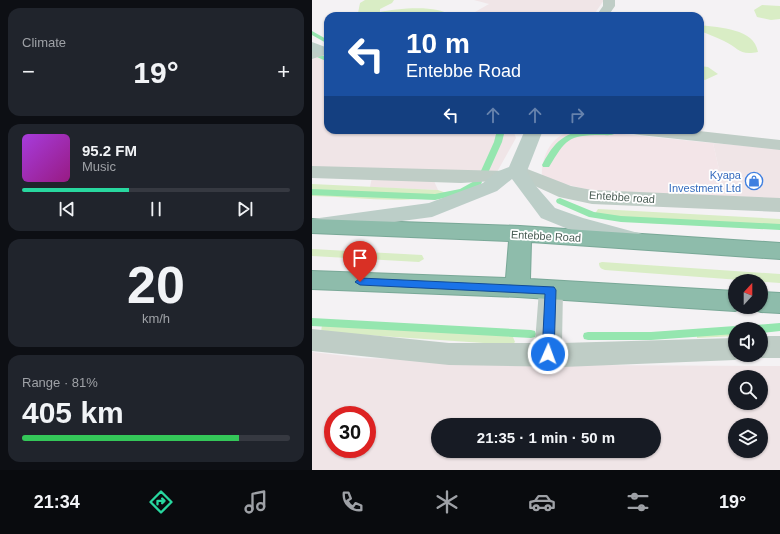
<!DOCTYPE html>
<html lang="en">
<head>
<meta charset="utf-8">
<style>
  body { margin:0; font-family:Helvetica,sans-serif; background:#20242c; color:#f1f3f6; height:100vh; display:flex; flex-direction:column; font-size:15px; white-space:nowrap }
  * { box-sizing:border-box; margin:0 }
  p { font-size:13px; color:#9ea1a6 }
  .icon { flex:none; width:22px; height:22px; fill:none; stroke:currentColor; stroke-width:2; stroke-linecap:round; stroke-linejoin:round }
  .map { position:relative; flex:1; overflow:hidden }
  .panel { display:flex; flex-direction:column; gap:8px; padding:8px; background:#0d0f14; width:312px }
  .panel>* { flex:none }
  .top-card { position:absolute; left:12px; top:12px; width:380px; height:122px; border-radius:12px; box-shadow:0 1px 3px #0004; background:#1a4fa0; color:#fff; overflow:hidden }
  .needle { width:26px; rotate:21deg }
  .buttons { position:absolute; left:416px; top:274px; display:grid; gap:8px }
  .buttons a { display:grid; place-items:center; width:40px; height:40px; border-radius:50%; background:#171b24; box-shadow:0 1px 3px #0004; font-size:20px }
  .speed { position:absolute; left:12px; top:406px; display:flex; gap:8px; font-size:20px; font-weight:700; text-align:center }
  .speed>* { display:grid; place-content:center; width:52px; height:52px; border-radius:50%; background:#171b24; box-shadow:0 1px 3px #0004; line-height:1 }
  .speed .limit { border:6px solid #d22; background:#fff; color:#111 }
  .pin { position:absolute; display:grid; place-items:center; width:34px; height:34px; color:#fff; margin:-41px -17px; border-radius:50% 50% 50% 0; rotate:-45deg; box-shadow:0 0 4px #0007 }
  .pin .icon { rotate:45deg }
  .me { position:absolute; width:44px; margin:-22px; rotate:2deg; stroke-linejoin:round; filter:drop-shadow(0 0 3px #0008) }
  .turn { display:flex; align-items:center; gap:14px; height:84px; padding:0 16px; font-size:18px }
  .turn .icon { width:52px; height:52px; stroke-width:2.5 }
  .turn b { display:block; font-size:28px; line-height:34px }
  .lanes { display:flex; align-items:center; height:38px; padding:0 16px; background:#0003; justify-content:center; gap:20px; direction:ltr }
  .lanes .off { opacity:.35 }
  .big { font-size:30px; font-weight:700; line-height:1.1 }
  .panel .tile { flex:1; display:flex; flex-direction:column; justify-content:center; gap:6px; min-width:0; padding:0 14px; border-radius:12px; background:#20242c }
  .panel .dial { align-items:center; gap:0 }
  .dial b { font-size:52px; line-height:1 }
  .song { display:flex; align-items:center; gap:12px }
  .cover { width:48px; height:48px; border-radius:6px; background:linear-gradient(135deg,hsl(280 70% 55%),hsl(310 70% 35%)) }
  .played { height:4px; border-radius:2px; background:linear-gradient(90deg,#28d79f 40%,#363941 40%) }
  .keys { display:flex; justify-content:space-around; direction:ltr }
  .heat { display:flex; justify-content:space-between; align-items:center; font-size:22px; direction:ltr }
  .charge { height:6px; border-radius:3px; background:linear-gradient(90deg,#34c759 81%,#363941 0) }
  .trip { position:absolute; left:119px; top:418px; width:230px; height:40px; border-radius:20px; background:#171b24; box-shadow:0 1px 3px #0004; font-weight:700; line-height:40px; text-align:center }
  .tabs { display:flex; height:64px; justify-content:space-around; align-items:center; background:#090b0e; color:#9ea1a6 }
  .tabs .icon { width:28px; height:28px }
  .tabs .active { color:#28d79f }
  .tabs b { font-size:18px; color:#f1f3f6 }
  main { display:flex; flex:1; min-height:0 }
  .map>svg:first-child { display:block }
  .commercial { fill:#f0e5e7; fill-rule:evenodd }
  .green { fill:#d9edc5 }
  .sand { fill:#f3e5e8 }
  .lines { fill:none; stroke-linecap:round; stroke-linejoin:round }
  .stream { fill:#95e6af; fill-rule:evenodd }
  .highway-casing { stroke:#79a897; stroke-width:2 }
  .street { fill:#bfcdc6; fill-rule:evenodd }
  .secondary { fill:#bccec8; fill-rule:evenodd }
  .highway { fill:#8ebcab; fill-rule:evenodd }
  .route { fill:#1a73e8; stroke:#114b97 }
  .labels { text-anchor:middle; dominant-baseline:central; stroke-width:3.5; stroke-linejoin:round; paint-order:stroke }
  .shop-label { font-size:11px; fill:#366cbe; stroke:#fff; text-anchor:end }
  .street-label { font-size:11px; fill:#4b5e56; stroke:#fff }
</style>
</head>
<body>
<main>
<section class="panel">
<div class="tile"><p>Climate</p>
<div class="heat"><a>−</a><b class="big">19°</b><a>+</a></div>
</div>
<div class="tile">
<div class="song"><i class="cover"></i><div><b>95.2 FM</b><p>Music</p></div></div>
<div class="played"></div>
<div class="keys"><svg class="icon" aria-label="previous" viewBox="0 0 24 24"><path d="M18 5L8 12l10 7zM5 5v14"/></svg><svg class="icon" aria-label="pause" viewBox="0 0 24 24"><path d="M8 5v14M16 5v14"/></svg><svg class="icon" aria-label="next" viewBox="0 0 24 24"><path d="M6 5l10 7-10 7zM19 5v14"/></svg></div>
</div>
<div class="tile dial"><b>20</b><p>km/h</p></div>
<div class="tile"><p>Range · 81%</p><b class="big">405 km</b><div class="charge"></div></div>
</section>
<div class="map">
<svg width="468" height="470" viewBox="0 0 468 470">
  <rect width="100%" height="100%" fill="#f4f2f4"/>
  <path class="commercial" d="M162,0H292L281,16H156L177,4Z
    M13,55L16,56V130H201L204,138L185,172L0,168V59Z
    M401,143L468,149V199L413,196Z
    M60,177L122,181L126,190L58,187Z
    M0,352L51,358L273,365L468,366V470H0ZM423,377H449V403H423ZM21,415H55V449H21ZM126,425H342V451H126ZM423,425H449V451H423Z"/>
  <path class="green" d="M53,0H82L80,3L68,9V12C84,9 126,4 139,16H54L46,13L48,3Z
    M450,5L468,6V19L459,20L445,17L442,10Z
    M388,25C408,28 442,28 446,52C427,56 427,48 412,41C404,37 396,34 388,31Z
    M388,66L396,67L406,74L393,80L388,79Z
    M0,184L126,190L137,194C92,205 46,197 0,196Z
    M286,209L468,219V229L337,223L281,217Z
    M0,249L110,255L112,259L107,262L0,256Z
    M290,262L468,274V283L293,270C289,269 287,267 287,263Z
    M10,325L189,335L201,337L203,342L200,345L9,332Z
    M423,332V336L385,338V335Z"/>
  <path class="sand" d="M278,131L401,143L413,196C352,194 287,200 230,176C229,162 236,142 250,135C258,131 269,132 278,131Z"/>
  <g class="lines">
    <path class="stream" d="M0,31L16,40V44L0,35Z
      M7,54L16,58V62L5,57L4,56Z
      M185,130H193L190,142L176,173L172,175H169L168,173L182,142Z
      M267,131H300L304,133C300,136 294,135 289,135C255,135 254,140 237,167H231L230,165C240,147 246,137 267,131Z
      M166,179L169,180L170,182L169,184L154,193L123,200L0,195V189L123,194L148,189Z
      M248,198L282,212L309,216L468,224V230L309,222L277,217L245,203L244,201L245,199Z
      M0,318L219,330L223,331L224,334L223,337L219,338L0,326Z
      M468,323V331L449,333V329H438L439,326L443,325Z
      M423,326L428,329H423V334L339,340H276L272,339L271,336L272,333L276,332H339Z"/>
    <defs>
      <path id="highway" d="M0,219L208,226L468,243V259L219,242L218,279L423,291V307H432L423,311L206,297L0,289V271L194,278L197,241L0,233Z
        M449,292L468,293V313L449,312L440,309L439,307H449Z"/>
    </defs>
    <use href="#highway" class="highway-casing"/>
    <path class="street" d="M291,0H303V6L296,16H284L291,6Z
      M12,47L16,48V54L0,59V50Z
      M319,130H378L468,140V150L328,135L322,134Z
      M205,165L259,186L280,190L468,198V212L280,204L247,197L201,176L198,180L149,183L0,178V166L195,171L198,167Z
      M239,281L248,283L251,290L250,343L423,338V355H433L423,360L251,367L137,365L0,351V329L137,343H223L227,290L230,283Z
      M449,336H468V358H449L440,355H449Z"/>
    <path class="secondary" d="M0,42L16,48V57L0,51Z
      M213,130H231L215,171L223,185L243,208L271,218L330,234L333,240L330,246L322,248L256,229L229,218L200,179L185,191L120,217L0,233V219L117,203L171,183L184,172L197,167Z"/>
    <use href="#highway" class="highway"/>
  </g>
  <path class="route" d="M48,278L242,287L244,290L242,354L240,358H232L230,354L233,294L48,285L43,282Z"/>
  <defs>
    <symbol id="shop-ring" viewBox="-11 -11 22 22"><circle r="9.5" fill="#fff" stroke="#3f7fe0" stroke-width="1.5"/><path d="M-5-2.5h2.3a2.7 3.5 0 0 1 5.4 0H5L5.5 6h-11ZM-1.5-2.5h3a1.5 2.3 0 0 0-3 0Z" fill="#3f7fe0"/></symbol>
  </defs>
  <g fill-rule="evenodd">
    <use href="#shop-ring" x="432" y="171" width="20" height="20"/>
  </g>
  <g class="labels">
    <g class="shop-label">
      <text x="429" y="175">Kyapa<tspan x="429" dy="13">Investment Ltd</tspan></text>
    </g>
    <g class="street-label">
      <text transform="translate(310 197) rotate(4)">Entebbe road</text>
      <text transform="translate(234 236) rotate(3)">Entebbe Road</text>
    </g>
  </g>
</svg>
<div class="buttons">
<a><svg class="needle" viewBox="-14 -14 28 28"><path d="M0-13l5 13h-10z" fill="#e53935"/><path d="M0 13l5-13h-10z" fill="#9ea1a6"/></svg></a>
<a><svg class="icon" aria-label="sound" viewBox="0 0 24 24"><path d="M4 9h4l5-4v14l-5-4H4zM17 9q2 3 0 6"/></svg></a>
<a><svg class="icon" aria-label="search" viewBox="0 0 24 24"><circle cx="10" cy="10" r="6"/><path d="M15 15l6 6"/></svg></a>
<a><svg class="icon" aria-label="layers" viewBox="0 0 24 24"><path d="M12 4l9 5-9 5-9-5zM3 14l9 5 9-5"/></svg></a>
</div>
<div class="speed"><div class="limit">30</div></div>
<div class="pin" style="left:48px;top:282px;background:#d93025"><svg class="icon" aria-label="arrive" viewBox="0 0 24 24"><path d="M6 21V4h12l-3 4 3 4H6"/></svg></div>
<svg class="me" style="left:236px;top:354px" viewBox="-20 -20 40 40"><circle r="17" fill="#1a73e8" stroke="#fff" stroke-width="3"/><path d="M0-11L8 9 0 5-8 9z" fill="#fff"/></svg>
<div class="trip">21:35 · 1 min · 50 m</div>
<div class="top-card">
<div class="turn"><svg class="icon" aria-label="left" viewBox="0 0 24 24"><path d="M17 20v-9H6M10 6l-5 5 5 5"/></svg><div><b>10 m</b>Entebbe Road</div></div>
<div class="lanes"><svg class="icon" aria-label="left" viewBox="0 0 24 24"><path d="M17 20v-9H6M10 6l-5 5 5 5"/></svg><svg class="icon off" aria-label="ahead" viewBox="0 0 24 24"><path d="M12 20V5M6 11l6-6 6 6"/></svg><svg class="icon off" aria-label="ahead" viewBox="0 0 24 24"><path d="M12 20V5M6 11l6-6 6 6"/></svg><svg class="icon off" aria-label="right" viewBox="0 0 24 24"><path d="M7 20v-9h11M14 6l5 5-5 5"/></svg></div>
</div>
</div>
</main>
<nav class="tabs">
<b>21:34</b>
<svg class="icon active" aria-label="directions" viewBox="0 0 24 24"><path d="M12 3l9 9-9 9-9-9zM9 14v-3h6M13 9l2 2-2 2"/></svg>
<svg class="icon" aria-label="music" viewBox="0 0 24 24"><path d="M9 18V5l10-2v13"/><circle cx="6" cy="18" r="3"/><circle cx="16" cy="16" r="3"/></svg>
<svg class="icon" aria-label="phone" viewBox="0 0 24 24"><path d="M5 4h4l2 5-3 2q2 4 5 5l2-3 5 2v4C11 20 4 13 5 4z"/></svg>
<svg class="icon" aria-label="climate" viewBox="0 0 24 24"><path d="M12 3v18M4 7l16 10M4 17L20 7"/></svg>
<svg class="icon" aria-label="car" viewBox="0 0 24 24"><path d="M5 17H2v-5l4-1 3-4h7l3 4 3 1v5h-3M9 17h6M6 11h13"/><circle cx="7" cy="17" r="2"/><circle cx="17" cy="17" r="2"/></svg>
<svg class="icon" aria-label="filters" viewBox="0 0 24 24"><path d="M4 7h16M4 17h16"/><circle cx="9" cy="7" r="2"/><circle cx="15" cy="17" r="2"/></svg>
<b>19°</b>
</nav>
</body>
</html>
